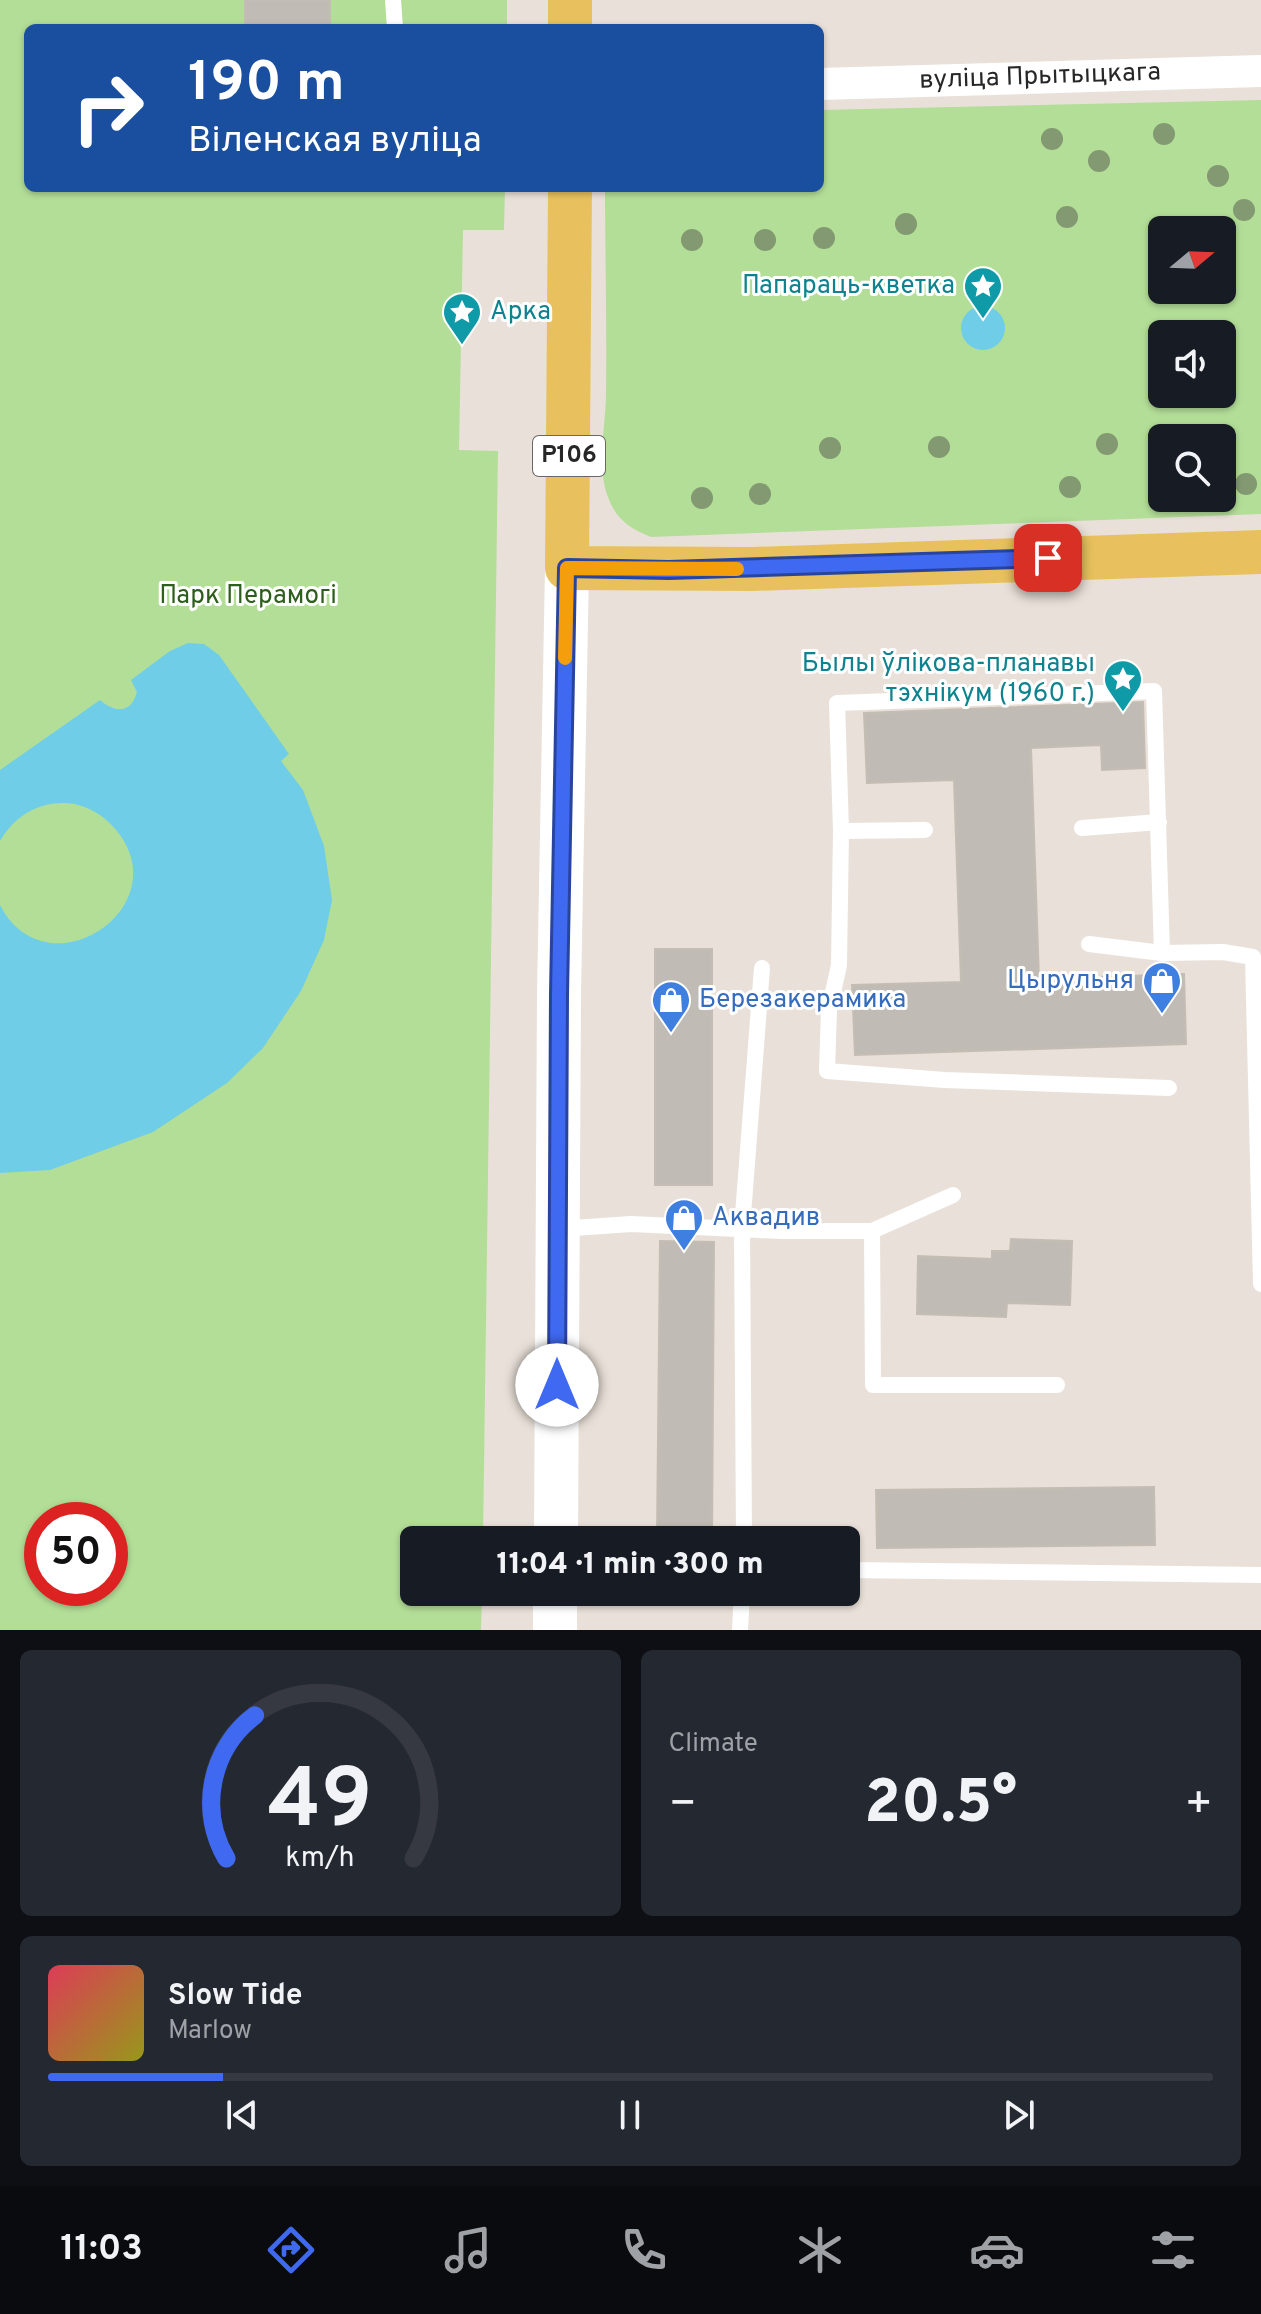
<!DOCTYPE html>
<html lang="en">
<head>
<meta charset="utf-8">
<style>
  body { margin:0; font-family:Overpass,sans-serif; background:#242831; color:#f1f3f6; height:100vh; display:flex; flex-direction:column; font-size:30px; white-space:nowrap }
  * { box-sizing:border-box; margin:0 }
  p { font-size:26px; color:#9ea1a6 }
  .icon { flex:none; width:44px; height:44px; fill:none; stroke:currentColor; stroke-width:2; stroke-linecap:round; stroke-linejoin:round }
  .map { position:relative; height:1630px; overflow:hidden }
  .panel { display:flex; flex-direction:column; gap:20px; padding:20px; background:#0d0f14; flex:1 }
  .panel>* { flex:none }
  .hud { position:absolute; left:24px; top:24px; width:800px; height:168px; border-radius:12px; box-shadow:0 2px 6px #0004; background:#1a4fa0; color:#fff; overflow:hidden }
  .needle { width:52px; rotate:71deg }
  .controls { position:absolute; left:1148px; top:216px; display:grid; gap:16px }
  .controls a { display:grid; place-items:center; width:88px; height:88px; border-radius:12px; background:#171b24; box-shadow:0 2px 6px #0004; font-size:40px }
  .speed { position:absolute; left:24px; top:1502px; display:flex; gap:16px; font-size:40px; font-weight:700; text-align:center }
  .speed>* { display:grid; place-content:center; width:104px; height:104px; border-radius:50%; background:#171b24; box-shadow:0 2px 6px #0004; line-height:1 }
  .speed .limit { border:12px solid #d22; background:#fff; color:#111 }
  .pin { position:absolute; display:grid; place-items:center; width:68px; height:68px; color:#fff; margin:-34px; border-radius:16px; box-shadow:0 4px 12px #0006 }
  .me { position:absolute; width:88px; margin:-44px; rotate:0deg; stroke-linejoin:round; filter:drop-shadow(0 0 6px #0008) }
  .turn { display:flex; align-items:center; gap:28px; height:168px; padding:0 32px; font-size:36px }
  .turn .icon { width:104px; height:104px; stroke-width:2.5 }
  .turn b { display:block; font-size:56px; line-height:68px }
  .big { font-size:60px; font-weight:800; line-height:1.1 }
  .panel .tile { flex:1; display:flex; flex-direction:column; justify-content:center; gap:12px; min-width:0; padding:0 28px; border-radius:12px; background:#242831 }
  .panel .dial { align-items:center; gap:0 }
  .dial svg { height:208px; overflow:visible; fill:none; stroke:#363941; stroke-width:7; stroke-linecap:round; text-anchor:middle }
  .dial text { fill:#f1f3f6; stroke:none }
  .song { display:flex; align-items:center; gap:24px }
  .cover { width:96px; height:96px; border-radius:12px; background:linear-gradient(135deg,hsl(350 70% 55%),hsl(60 70% 35%)) }
  .played { height:8px; border-radius:4px; background:linear-gradient(90deg,#3f69f0 15%,#363941 15%) }
  .keys { display:flex; justify-content:space-around; direction:ltr }
  .heat { display:flex; justify-content:space-between; align-items:center; font-size:44px; direction:ltr }
  .panel .tiles { flex:1; display:grid; gap:20px; grid-template-columns:1fr 1fr }
  .tile:last-child { grid-column:span 2 }
  .trip { position:absolute; left:400px; top:1526px; width:460px; height:80px; border-radius:12px; background:#171b24; box-shadow:0 2px 6px #0004; font-weight:800; line-height:80px; text-align:center }
  .dock { display:flex; height:128px; justify-content:space-around; align-items:center; background:#090b0e; color:#9ea1a6 }
  .dock .icon { width:56px; height:56px }
  .dock .current { color:#3f69f0 }
  .dock b { font-size:36px; color:#f1f3f6 }
  .map>svg:first-child { display:block }
  .green { fill:#b3de97; fill-rule:evenodd }
  .water { fill:#6fcde7 }
  .building { fill:#c1bbb5; stroke:#c4bdb3; stroke-width:2 }
  .lines { fill:none; stroke-linecap:round; stroke-linejoin:round }
  .lane { stroke:#fff; stroke-width:16 }
  .street { stroke:#fff; stroke-width:32 }
  .secondary { stroke:#fff; stroke-width:44 }
  .primary { stroke:#e8c15e; stroke-width:44 }
  .tree { fill:#829971 }
  .route-casing { stroke:#29449c; stroke-width:20 }
  .route { stroke:#3f69f0; stroke-width:14 }
  .slow { stroke:#f59e0b; stroke-width:14 }
  .labels { text-anchor:middle; dominant-baseline:central; stroke-width:6; stroke-linejoin:round; paint-order:stroke }
  .shield { fill:#fff; stroke:#686868; stroke-width:2 }
  .shield-label { font-size:24px; font-weight:bold; fill:#272727 }
  .street-label { font-size:26px; fill:#272727; stroke:#fff }
  .culture-label { font-size:26px; fill:#0d838f; stroke:#fff; text-anchor:end }
  .park-label { font-size:26px; fill:#2d5e1c; stroke:#fff }
  .shop-label { font-size:26px; fill:#366cbe; stroke:#fff; text-anchor:start }
</style>
</head>
<body>
<div class="map">
<svg width="1261" height="1630" viewBox="0 0 1261 1630">
  <rect width="100%" height="100%" fill="#e9e1d9"/>
  <path class="green" d="M0,0H507V28H28V188H505L504,230H463L459,450L498,451L483,1540H414V1592H482L481,1630H0ZM42,1520H110V1588H42Z
    M1261,100V514L651,537C631,529 616,520 608,497C596,466 606,425 606,393C607,324 605,256 605,188H820V110ZM1162,230H1222V290H1162ZM1162,334H1222V394H1162ZM1162,438H1222V498H1162Z"/>
  <path class="water" d="M961 328a22 22 0 1 1 44 0a22 22 0 1 1-44 0Z
    M188,643L204,644L219,655L289,754L281,761L303,790L324,846L332,900L324,940L301,991L263,1048L227,1083L153,1132L50,1170L0,1173V905C46,995 179,908 117,831C104,815 86,804 65,803C37,802 14,817 0,841V770L100,700C115,713 131,714 137,692L131,680L170,651Z"/>
  <path class="building" d="M245,0H330V28H245Z
    M1143,702L1145,768L1102,770L1101,745L1031,748L1039,979L1184,974L1186,1044L855,1055L852,985L961,982L954,780L867,783L864,713Z
    M655,949H712V1185H655Z
    M1011,1239L1072,1241L1070,1305L1007,1303L1006,1317L917,1314L918,1256L992,1259V1251H1010Z
    M660,1241L714,1242L712,1540H657Z
    M1154,1487L1155,1545L877,1548L876,1490Z"/>
  <g class="lines">
    <path class="lane" d="M393,0L395,28
      M1082,828L1159,822
      M841,831L925,830
      M1089,944L1162,953L1223,952L1253,957L1261,1284
      M1162,953L1154,691L837,703L841,831L839,965L829,1010L827,1071L945,1080L1169,1088
      M559,1229L631,1224L781,1231H872L953,1195
      M872,1231L873,1385H1057
      M744,1540L742,1228L762,968
      M846,1570L1261,1575
      M740,1630L742,1592"/>
    <path class="street" d="M820,84L1261,71"/>
    <path class="secondary" d="M556,1540L559,994L567,568
      M555,1630V1592"/>
    <path class="primary" d="M570,28V0
      M570,188L567,568L752,569L1261,552"/>
  </g>
  <g class="tree">
    <circle cx="1164" cy="134" r="11"/>
    <circle cx="1052" cy="139" r="11"/>
    <circle cx="1099" cy="161" r="11"/>
    <circle cx="1218" cy="176" r="11"/>
    <circle cx="1244" cy="210" r="11"/>
    <circle cx="1067" cy="217" r="11"/>
    <circle cx="906" cy="224" r="11"/>
    <circle cx="824" cy="238" r="11"/>
    <circle cx="692" cy="240" r="11"/>
    <circle cx="765" cy="240" r="11"/>
    <circle cx="1107" cy="444" r="11"/>
    <circle cx="939" cy="447" r="11"/>
    <circle cx="830" cy="448" r="11"/>
    <circle cx="1246" cy="484" r="11"/>
    <circle cx="1070" cy="487" r="11"/>
    <circle cx="760" cy="494" r="11"/>
    <circle cx="702" cy="498" r="11"/>
  </g>
  <g class="lines">
    <defs>
      <path id="route" d="M557,1385L559,994L567,568L669,570L1048,558"/>
    </defs>
    <use href="#route" class="route-casing"/>
    <use href="#route" class="route"/>
    <path class="slow" d="M565,658L567,568L737,569"/>
  </g>
  <defs>
    <symbol id="sight-pin" viewBox="-11 -11 22 30"><path d="M0 17L-7.5 6A9.5 9.5 0 1 1 7.5 6Z" fill="#0f9aa8" stroke="#fff"/><path d="M0-6L1.8-2.2L6-1.7L2.9 1.2L3.7 5.4L0 3.3L-3.7 5.4L-2.9 1.2L-6-1.7L-1.8-2.2Z" fill="#fff"/></symbol>
    <symbol id="shop-pin" viewBox="-11 -11 22 30"><path d="M0 17L-7.5 6A9.5 9.5 0 1 1 7.5 6Z" fill="#3f7fe0" stroke="#fff"/><path d="M-5-2.5h2.3a2.7 3.5 0 0 1 5.4 0H5L5.5 6h-11ZM-1.5-2.5h3a1.5 2.3 0 0 0-3 0Z" fill="#fff"/></symbol>
  </defs>
  <g fill-rule="evenodd">
    <use href="#sight-pin" x="961" y="264" width="44" height="60"/>
    <use href="#sight-pin" x="440" y="290" width="44" height="60"/>
    <use href="#sight-pin" x="1101" y="657" width="44" height="60"/>
    <use href="#shop-pin" x="1140" y="959" width="44" height="60"/>
    <use href="#shop-pin" x="649" y="978" width="44" height="60"/>
    <use href="#shop-pin" x="662" y="1196" width="44" height="60"/>
  </g>
  <g class="labels">
    <rect class="shield" x="533" y="436" width="72" height="40" rx="6"/>
    <g class="shield-label">
      <text x="569" y="456">Р106</text>
    </g>
    <g class="street-label">
      <text transform="translate(1040 77) rotate(-2)">вуліца Прытыцкага</text>
    </g>
    <g class="culture-label">
      <text x="955" y="286">Папараць-кветка</text>
      <text x="490" y="312" text-anchor="start">Арка</text>
      <text x="1095" y="664">Былы ўлікова-планавы<tspan x="1095" dy="30">тэхнікум (1960 г.)</tspan></text>
    </g>
    <g class="park-label">
      <text x="248" y="596">Парк Перамогі</text>
    </g>
    <g class="shop-label">
      <text x="1134" y="981" text-anchor="end">Цырульня</text>
      <text x="699" y="1000">Березакерамика</text>
      <text x="712" y="1218">Аквадив</text>
    </g>
  </g>
</svg>
<div class="controls">
<a><svg class="needle" viewBox="-14 -14 28 28"><path d="M0-13l5 13h-10z" fill="#e53935"/><path d="M0 13l5-13h-10z" fill="#9ea1a6"/></svg></a>
<a><svg class="icon" aria-label="sound" viewBox="0 0 24 24"><path d="M4 9h4l5-4v14l-5-4H4zM17 9q2 3 0 6"/></svg></a>
<a><svg class="icon" aria-label="search" viewBox="0 0 24 24"><circle cx="10" cy="10" r="6"/><path d="M15 15l6 6"/></svg></a>
</div>
<div class="speed"><div class="limit">50</div></div>
<div class="pin" style="left:1048px;top:558px;background:#d93025"><svg class="icon" aria-label="arrive" viewBox="0 0 24 24"><path d="M6 21V4h12l-3 4 3 4H6"/></svg></div>
<svg class="me" style="left:557px;top:1385px" viewBox="-20 -20 40 40"><circle r="19" fill="#fff"/><path d="M0-13L10 11 0 6-10 11z" fill="#3f69f0"/></svg>
<div class="trip">11:04 · 1 min · 300 m</div>
<div class="hud">
<div class="turn"><svg class="icon" aria-label="right" viewBox="0 0 24 24"><path d="M7 20v-9h11M14 6l5 5-5 5"/></svg><div><b>190 m</b>Віленская вуліца</div></div>
</div>
</div>
<section class="panel">
<div class="tiles">
<div class="tile dial"><svg viewBox="0 0 100 80">
<path d="M14 69A42 42 0 1 1 86 69"/>
<path d="M14 69A42 42 0 0 1 25 14" stroke="#3f69f0"/>
<text x="50" y="56" font-size="32" font-weight="700">49</text>
<text x="50" y="72" font-size="11">km/h</text>
</svg></div>
<div class="tile"><p>Climate</p>
<div class="heat"><a>−</a><b class="big">20.5°</b><a>+</a></div>
</div>
<div class="tile">
<div class="song"><i class="cover"></i><div><b>Slow Tide</b><p>Marlow</p></div></div>
<div class="played"></div>
<div class="keys"><svg class="icon" aria-label="previous" viewBox="0 0 24 24"><path d="M18 5L8 12l10 7zM5 5v14"/></svg><svg class="icon" aria-label="pause" viewBox="0 0 24 24"><path d="M8 5v14M16 5v14"/></svg><svg class="icon" aria-label="next" viewBox="0 0 24 24"><path d="M6 5l10 7-10 7zM19 5v14"/></svg></div>
</div>
</div>
</section>
<nav class="dock">
<b>11:03</b>
<svg class="icon current" aria-label="directions" viewBox="0 0 24 24"><path d="M12 3l9 9-9 9-9-9zM9 14v-3h6M13 9l2 2-2 2"/></svg>
<svg class="icon" aria-label="music" viewBox="0 0 24 24"><path d="M9 18V5l10-2v13"/><circle cx="6" cy="18" r="3"/><circle cx="16" cy="16" r="3"/></svg>
<svg class="icon" aria-label="phone" viewBox="0 0 24 24"><path d="M5 4h4l2 5-3 2q2 4 5 5l2-3 5 2v4C11 20 4 13 5 4z"/></svg>
<svg class="icon" aria-label="climate" viewBox="0 0 24 24"><path d="M12 3v18M4 7l16 10M4 17L20 7"/></svg>
<svg class="icon" aria-label="car" viewBox="0 0 24 24"><path d="M5 17H2v-5l4-1 3-4h7l3 4 3 1v5h-3M9 17h6M6 11h13"/><circle cx="7" cy="17" r="2"/><circle cx="17" cy="17" r="2"/></svg>
<svg class="icon" aria-label="filters" viewBox="0 0 24 24"><path d="M4 7h16M4 17h16"/><circle cx="9" cy="7" r="2"/><circle cx="15" cy="17" r="2"/></svg>
</nav>
</body>
</html>
